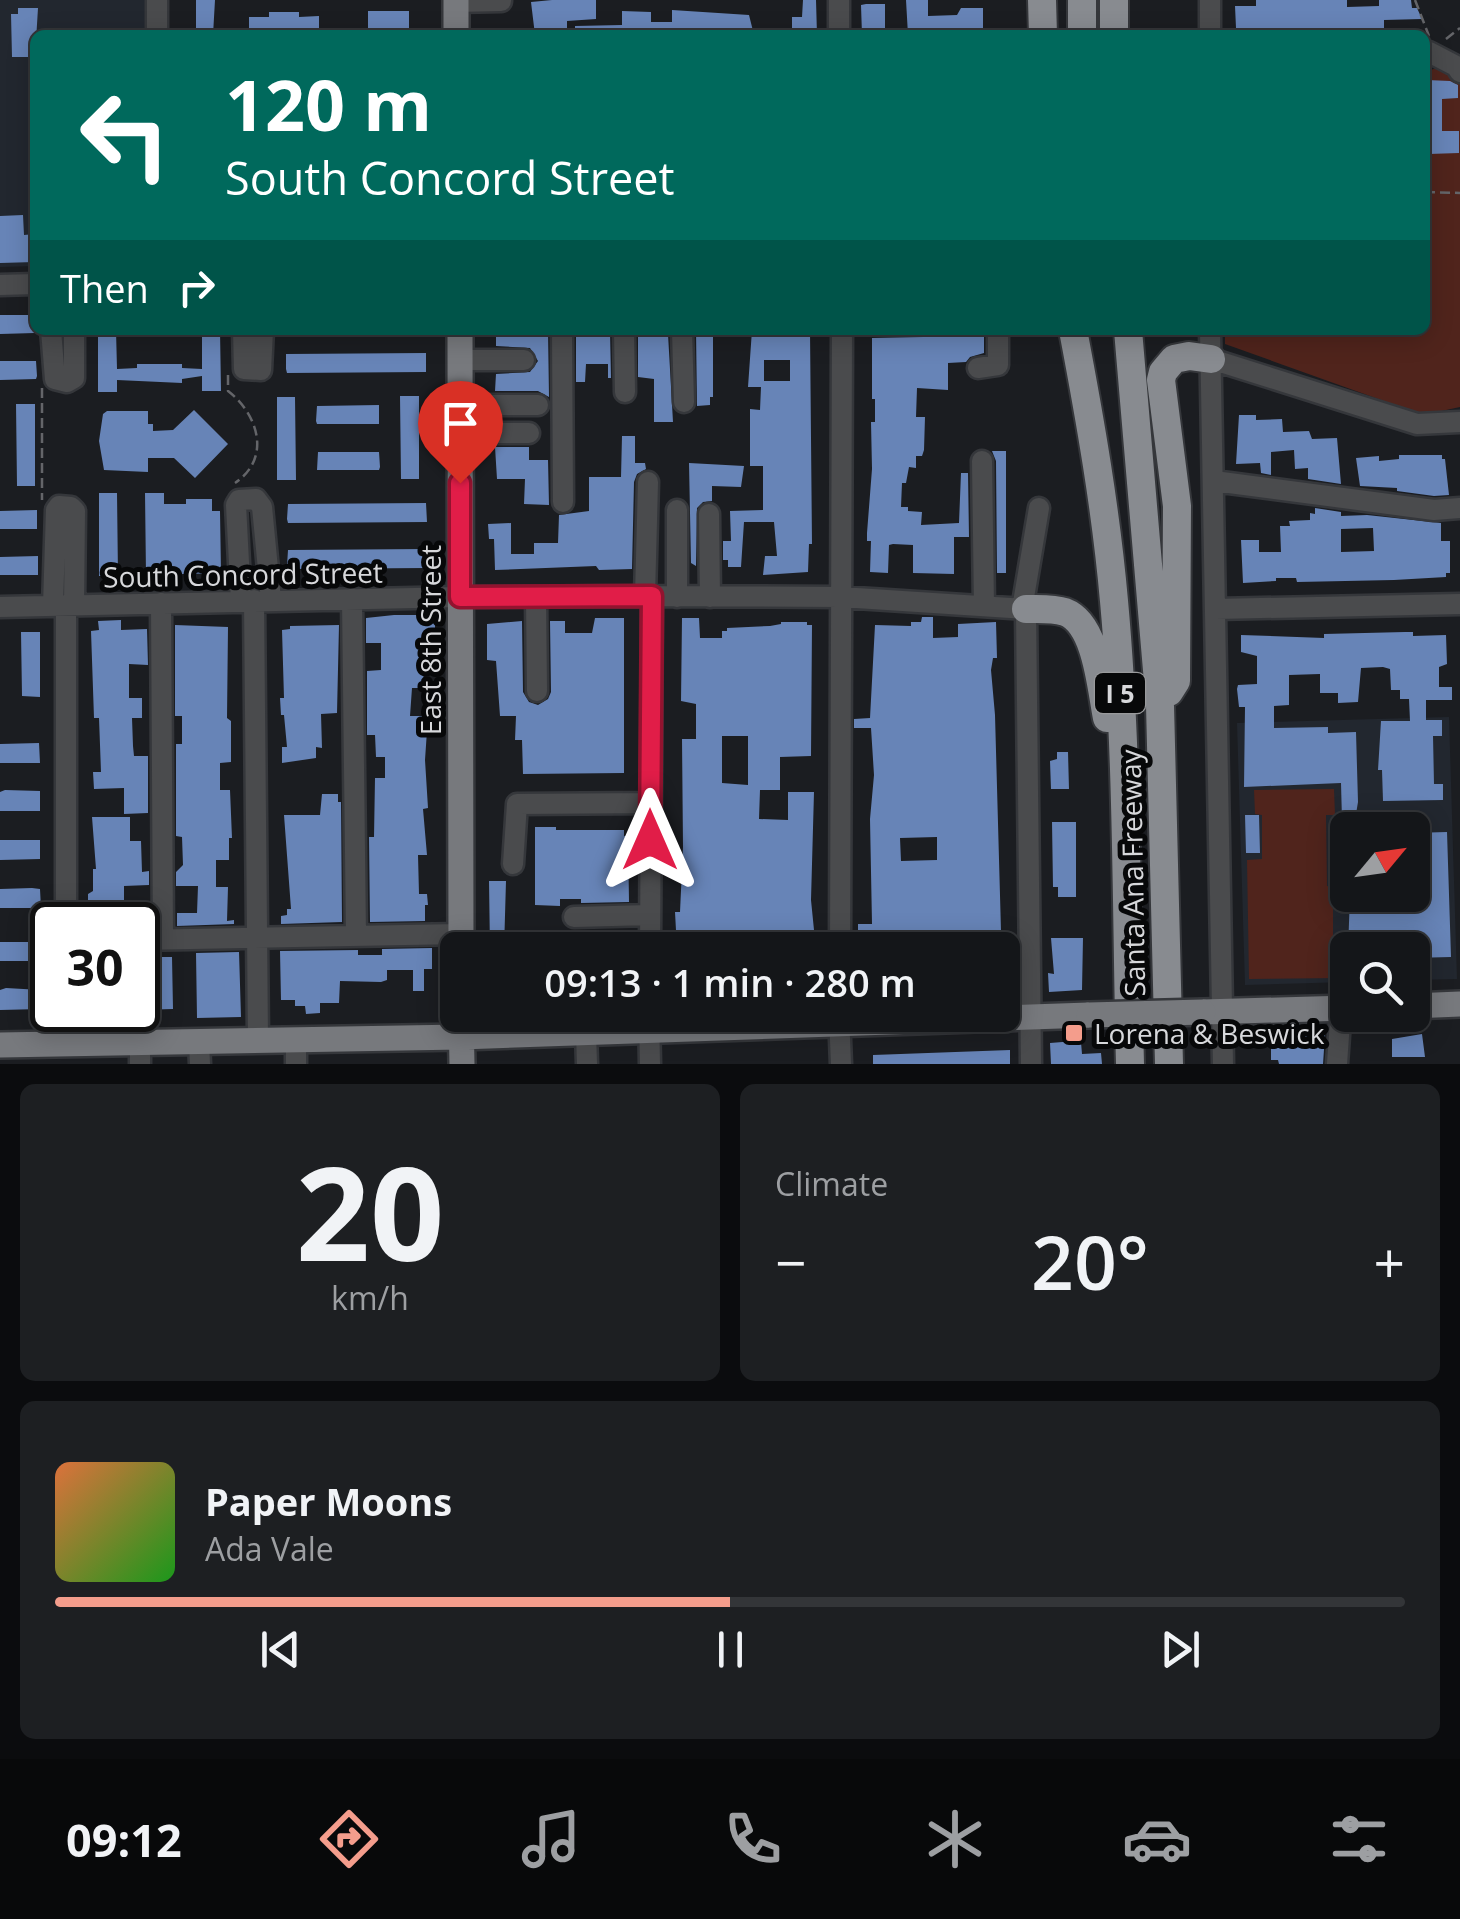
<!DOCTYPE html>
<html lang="en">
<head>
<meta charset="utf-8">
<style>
  body { margin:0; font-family:"Open Sans",sans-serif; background:#1d1f22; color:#f1f3f6; height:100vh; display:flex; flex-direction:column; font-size:38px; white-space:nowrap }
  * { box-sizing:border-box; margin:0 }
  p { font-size:32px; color:#9d9fa2 }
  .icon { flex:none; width:55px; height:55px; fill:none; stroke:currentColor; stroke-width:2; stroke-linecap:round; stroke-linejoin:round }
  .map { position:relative; height:1064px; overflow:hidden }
  .sheet { display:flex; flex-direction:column; gap:20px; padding:20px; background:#0b0c0e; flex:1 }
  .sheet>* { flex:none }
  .hud { position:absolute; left:30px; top:30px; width:1400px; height:305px; border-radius:15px; box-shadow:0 5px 25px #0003,0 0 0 2px #333538; background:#00695c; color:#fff; overflow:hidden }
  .needle { width:65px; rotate:61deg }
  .tools { position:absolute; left:1330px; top:812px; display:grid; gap:20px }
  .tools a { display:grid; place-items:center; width:100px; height:100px; border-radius:15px; background:#141619; box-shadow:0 5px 25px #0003,0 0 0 2px #333538; font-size:50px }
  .speed { position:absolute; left:30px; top:902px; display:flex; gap:20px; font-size:50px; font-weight:700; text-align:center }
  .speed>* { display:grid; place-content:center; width:130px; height:130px; border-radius:50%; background:#141619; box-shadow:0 5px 25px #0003,0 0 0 2px #333538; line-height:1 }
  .speed .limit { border:5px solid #111; border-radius:15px; background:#fff; color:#111 }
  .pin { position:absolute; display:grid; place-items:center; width:85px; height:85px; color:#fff; margin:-102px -42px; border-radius:50% 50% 50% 0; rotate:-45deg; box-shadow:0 0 10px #0007 }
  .pin .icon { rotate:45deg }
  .me { position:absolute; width:110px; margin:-55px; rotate:0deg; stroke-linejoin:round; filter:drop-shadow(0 0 8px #0008) }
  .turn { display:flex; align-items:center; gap:35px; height:210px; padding:0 30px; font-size:45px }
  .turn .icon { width:130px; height:130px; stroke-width:2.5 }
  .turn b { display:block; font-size:70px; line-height:85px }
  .then { display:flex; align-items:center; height:95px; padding:0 30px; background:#0003; gap:20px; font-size:38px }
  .big { font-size:75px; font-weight:600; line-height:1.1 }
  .sheet .widget { flex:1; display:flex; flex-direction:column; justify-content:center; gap:15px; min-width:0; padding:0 35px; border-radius:15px; background:#1d1f22 }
  .sheet .dial { align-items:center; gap:0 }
  .dial b { font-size:130px; line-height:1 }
  .song { display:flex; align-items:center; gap:30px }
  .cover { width:120px; height:120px; border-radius:15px; background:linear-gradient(135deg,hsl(20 70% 55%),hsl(120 70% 35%)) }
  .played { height:10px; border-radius:5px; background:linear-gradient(90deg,#f49d8c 50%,#333538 50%) }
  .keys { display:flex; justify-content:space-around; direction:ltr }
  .heat { display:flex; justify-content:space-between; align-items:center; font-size:55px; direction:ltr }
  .sheet .tiles { flex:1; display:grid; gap:20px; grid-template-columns:1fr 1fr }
  .widget:last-child { grid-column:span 2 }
  .trip { position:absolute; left:440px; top:932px; width:580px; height:100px; border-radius:15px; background:#141619; box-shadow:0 5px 25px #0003,0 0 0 2px #333538; font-weight:600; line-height:100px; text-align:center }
  .dock { display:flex; height:160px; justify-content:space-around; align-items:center; background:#08090a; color:#9d9fa2 }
  .dock .icon { width:70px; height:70px }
  .dock .current { color:#f49d8c }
  .dock b { font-size:45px; color:#f1f3f6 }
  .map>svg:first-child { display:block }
  .built { fill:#22272f; fill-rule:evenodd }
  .green { fill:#50241c }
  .building { fill:#6784b7; fill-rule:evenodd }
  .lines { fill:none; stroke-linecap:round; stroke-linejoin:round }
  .minor-casing { stroke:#35373b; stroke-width:25 }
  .major-casing { stroke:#35373b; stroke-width:30 }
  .highway-casing { stroke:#35373b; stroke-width:32 }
  .path { stroke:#646569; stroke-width:2.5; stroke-dasharray:10 5; stroke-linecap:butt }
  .minor { stroke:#4a4b4d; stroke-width:20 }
  .major { stroke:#77797d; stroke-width:25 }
  .highway { stroke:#888b90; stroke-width:28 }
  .major-bridge-casing { stroke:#35373b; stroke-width:30; stroke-linecap:butt }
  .major-bridge { stroke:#77797d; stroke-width:25 }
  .route-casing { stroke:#92132f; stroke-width:25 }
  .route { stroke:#e11d48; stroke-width:18 }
  .poi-dot { fill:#f49d8c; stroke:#070809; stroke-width:4 }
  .labels { text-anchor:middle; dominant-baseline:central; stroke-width:10; stroke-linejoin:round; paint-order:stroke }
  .shield { fill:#070809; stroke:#999a9c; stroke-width:2.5 }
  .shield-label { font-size:25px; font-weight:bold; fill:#d7d8db }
  .street-label { font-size:28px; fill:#d7d8db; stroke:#070809 }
  .poi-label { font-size:28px; fill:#d7d8db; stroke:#070809; text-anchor:start }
</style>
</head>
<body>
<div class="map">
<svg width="1460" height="1064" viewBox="0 0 1460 1064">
  <rect width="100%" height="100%" fill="#1b1d21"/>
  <path class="built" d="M0,0H146V35H35V266L0,267Z
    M1449,717L1457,979L1413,980L1412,950H1348L1347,982L1245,985L1237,723ZM1348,830H1412V895H1348Z"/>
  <path class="green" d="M1460,65V407L1423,415L1225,344V330H1425V72L1442,66Z
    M1334,789L1335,815H1326L1327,886L1333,887V948L1341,949V978L1249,979L1247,860L1262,859V815L1255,814L1254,790Z"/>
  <path class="building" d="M196,0H215L213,35H196Z
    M552,0H596V19L567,21V35H535L531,2Z
    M803,0H816L817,35H792V17H802Z
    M906,0H928V16L957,15L961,8H983V35H908Z
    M1256,0H1347V7L1379,6V0H1411L1412,8H1417L1422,19L1384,20V30H1372V33L1362,34L1240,31V28H1236L1235,6H1256Z
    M866,4H885V35H862L861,5Z
    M18,8H38L35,57H12L11,14H18Z
    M672,10L749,15L754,35H575V26L622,25V11L651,12V22H672Z
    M368,11H409V28L368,29Z
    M269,12H299V17L319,16V35H300V31L249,35V17H269Z
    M1427,80L1450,81L1458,85V98L1442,99V131H1459V153L1429,154V146H1425Z
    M23,215L24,235L35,234V262L0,263V216Z
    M0,315H35V333L0,334Z
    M98,330H116L117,369L137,368V364H182V368L202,369V330H220L221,391H202V376L182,379V383L117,380V392H98Z
    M496,330H548L549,397L538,391H495L496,374L530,372L538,361L530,348L496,346Z
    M600,330H610L611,378H608V364H586L585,382H576V337L600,336Z
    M638,330L668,334L673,422H654V379L638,377Z
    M696,330H713V397H710V405L697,406Z
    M752,330H810L812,544H809L808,572L763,575L765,556H777L774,522H744L741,567H728V560H723V541H731L730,511L763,510V466H750V409L760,410L761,387H748ZM764,360H790V381H764Z
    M924,330H984V353L970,357L966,362L948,363V390L917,388L916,417H925L924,450L922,456H916V468L909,467L906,483H902L901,507H908V511L922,512L921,525L959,523L961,473H968L969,537H954V574L913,573V545L893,544L889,545L888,573L870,572L871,541H867V533L872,469L871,422H875V399H872V338L923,337Z
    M426,353V372L287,373L286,369V354Z
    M0,361H36L37,376L36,379L0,380Z
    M400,396H419V479H401Z
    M277,397H295L296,480H277Z
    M16,404H35V486H17Z
    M379,405V424H317L316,421L317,406Z
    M194,410L228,444L195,478L174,458H148V472L104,470L99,441L103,414L107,411H148V424H153V431L173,430Z
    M1239,415H1256V420L1282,419L1283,432L1309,431L1312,439L1337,438L1341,484L1308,479V468L1295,469L1294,450L1271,452V475L1261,473L1260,463L1236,464Z
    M622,436H635V463H645L646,469L637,474L634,482L632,569L599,570L596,566L495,570L494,539H489L488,524L511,523V554H534V543H558L559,515L589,511V477H621Z
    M495,447H529V460H548L549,505L524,504L525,479H497Z
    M992,451H1006V573H997L996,461Z
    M318,452H379L380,467L379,470H317Z
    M1399,455H1442V459H1445L1449,495L1434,496L1397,491V488L1360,486L1356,458L1379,456V461L1399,459Z
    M689,463L744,466L741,487L712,486V501L703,502L697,508L696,566L691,563Z
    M99,493H117L118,576H99Z
    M145,493H164V504H186V499H212V511H220L221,573L146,575Z
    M426,503L427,522L288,523L287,519L288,504Z
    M1315,508L1341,512V516L1367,515L1441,523V541H1450V573H1446V577L1394,580L1297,582L1296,578H1276V581L1243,583L1241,540H1259V552H1281L1280,526H1290L1289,521L1310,520V513L1315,514ZM1373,528L1374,551L1341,552V529Z
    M37,510V529H0V511Z
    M427,549V568L288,569L287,566L288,550Z
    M38,556V575H0V557Z
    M394,615H435V666H424L423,688H412L410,716H428L425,760L428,808L423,809L427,855H418L419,894H427L428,905H425V921L370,922L369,837H374L375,778H385V757H376L375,735H367V671L381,670V643H366V618Z
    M922,617H933V638L958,637V624L996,622L997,658H993L991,670L995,715L1001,931L1016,949L1012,950L1013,993H1002V950H971L972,942H947V949L942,950H858V924H872L870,819L874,775L871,728H854V719L870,718L875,625L911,626V622H921ZM937,837V860L901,861L900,838Z
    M595,618H624V773L523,774L522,740H515L516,716H500L496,661L487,660V624L522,621L523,692L529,702L538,705L548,699L551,692L550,621H565V633H592Z
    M682,618H699L700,638H722V631H727V628L770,626L781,624V622H807V625H812L811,756L780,757V790H760L759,819L788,820V792H814L811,900L816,950H801V942H765V944H745V947L734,950L677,949L675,912H680L683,847L682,739H696V704L681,701ZM722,736H748V785L722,783Z
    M121,620V630L147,629L148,665L129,664V698H142V718H132L133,746L134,756H148V813L124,814V788L94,789L93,772H101L99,718H94L91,631L99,630L98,621Z
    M175,625L228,627L227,718L231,721V762L220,763V790H230L232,838H229V860H216V887H228L227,921L234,920V924L177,926V913H197L198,886H176V872L183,865L182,837L176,836V744H182V716H175Z
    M339,625L337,713L321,714L322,748L316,747V758L282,763V747H287L284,715H281L280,698H284L282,630L290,629V626Z
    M21,632H40V697L22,696Z
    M1405,632H1413V636L1446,635L1447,664L1439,667V687H1452V700H1426V720H1442V736H1433L1434,784H1443V800L1383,801L1382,770H1378L1381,721H1410L1409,699H1400V690H1391L1390,669L1383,667L1361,668L1358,702L1338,703V693H1320V674L1289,675V705L1274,706V728L1328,727V733L1356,732L1358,802L1355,820H1342L1341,783L1244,787L1245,707H1239L1237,689L1238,685L1257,684V656L1241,652V635L1324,638V634Z
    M39,743L40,763H0V744Z
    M1057,752H1068L1069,789H1051L1050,761L1057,759Z
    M5,790L40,791V811H0V792Z
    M322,794H338V802H341L342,922L281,924V916L287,915V909H291L284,815H320Z
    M1245,815H1259L1260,853H1246Z
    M92,817H130V841H141L142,872L149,871V885L124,886V917L88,916V894L93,891V869H96Z
    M1052,822H1076V897H1058V887H1053Z
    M535,827H556V830H624V836H628L629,902L581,903V899H560V906L535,905Z
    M1447,832L1451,957L1412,958V950H1348L1350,895H1412V833Z
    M0,840H40V859L0,860Z
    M489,881H506L504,950H490Z
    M32,888L40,889L41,908H0V889Z
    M593,930L629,932V950H593Z
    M1051,938H1083L1082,990L1049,992L1048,973L1054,974Z
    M0,942H41V961H0Z
    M432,948V969H424V991H413V970H387V980L381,982L340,981L339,1003H320V1013L306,1014L305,1006H295V1000H281L280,951L358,950V955H382V949Z
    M239,952L241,1017L197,1018L196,953Z
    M154,957H172L173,1009L138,1010V979L154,980Z
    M6,988L41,990V1009L0,1010V990Z
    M1422,1034L1425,1057H1392V1039Z
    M1325,1035L1323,1064H1279L1278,1060H1271V1047H1278V1039Z
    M1075,1041L1081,1042L1082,1054L1101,1053L1102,1064H1051L1050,1043Z
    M1010,1050V1064H873V1055Z"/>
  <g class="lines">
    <defs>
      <path id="minor" d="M157,0V35
        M839,0V35
        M456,2L501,1
        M1210,35V0
        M1425,54L1429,52L1456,66L1460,72
        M0,285L35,284
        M51,330L55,379L67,382L74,378V330
        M243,330L244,369L261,370L263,330
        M562,330L563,502
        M624,330L625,392
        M682,330L684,402
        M1210,330L1223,1064
        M1211,359L1417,424L1460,422
        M460,360H524
        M978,368L998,365V330
        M460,405H538
        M487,433H529
        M982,461L984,606
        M1214,481L1434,510L1460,508
        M677,510V597
        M709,514L710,597
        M645,596L648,482
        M536,597L537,691
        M352,599L356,936
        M254,600L258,1040
        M241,601L236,505L239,500L256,499L262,507L271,600
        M161,603L163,939
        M53,606L56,510L59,506L71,507L75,511L74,606
        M66,606V925
        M0,607L460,597L652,596L841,597L1026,609L1031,1064
        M1022,609L1039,508
        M1216,609L1460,604
        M513,864L517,804L651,803
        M574,917L650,915
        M138,940L461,934
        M650,950L652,596
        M840,950L842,330
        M67,1010V1044
        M649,1015L650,1064
        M839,1015L841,1064
        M586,1033L587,1064
        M296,1040V1064
        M199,1042L200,1064
        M140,1043V1064
        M1337,1064L1341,1008"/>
      <path id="major" d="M456,0V35
        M460,330L461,950
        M1412,1006L1460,1004
        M1203,1012L1348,1008
        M461,1015L462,1064
        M0,1045L461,1037L1089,1015"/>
      <path id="highway" d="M1042,0L1043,35
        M1082,0V35
        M1114,35V0
        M1073,330C1090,419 1106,510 1114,601C1128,754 1126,910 1130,1064
        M1128,330L1160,705L1169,1064
        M1026,609C1039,609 1053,608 1065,612C1097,624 1101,689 1107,718
        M1169,692L1176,681L1177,506L1161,380L1163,372L1174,359L1189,356L1211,359"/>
    </defs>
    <use href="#minor" class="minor-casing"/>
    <use href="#major" class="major-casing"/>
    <use href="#highway" class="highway-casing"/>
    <path class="path" d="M1415,0L1429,36
      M1446,39L1460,28
      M1425,192L1460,193
      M228,375V391C258,414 272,458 235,483
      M42,388V500"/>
    <use href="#minor" class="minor"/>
    <use href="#major" class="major"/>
    <use href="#highway" class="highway"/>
    <defs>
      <path id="major-bridge" d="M1089,1015L1203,1012"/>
    </defs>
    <use href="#major-bridge" class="major-bridge-casing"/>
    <use href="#major-bridge" class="major-bridge"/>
  </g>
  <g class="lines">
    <defs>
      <path id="route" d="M460,483V597L652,596L650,840"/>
    </defs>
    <use href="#route" class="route-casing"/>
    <use href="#route" class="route"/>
  </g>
  <rect class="poi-dot" x="1064" y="1023" width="20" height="20" rx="5"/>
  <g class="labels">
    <rect class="shield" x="1095" y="673" width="50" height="40" rx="8"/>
    <g class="shield-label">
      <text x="1120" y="693">I 5</text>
    </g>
    <g class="street-label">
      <text transform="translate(243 574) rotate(-1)">South Concord Street</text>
      <text transform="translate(430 640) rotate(-90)">East 8th Street</text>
      <text transform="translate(1132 873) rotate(-91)">Santa Ana Freeway</text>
    </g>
    <g class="poi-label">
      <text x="1094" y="1033">Lorena &amp; Beswick</text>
    </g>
  </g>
</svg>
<div class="tools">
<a><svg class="needle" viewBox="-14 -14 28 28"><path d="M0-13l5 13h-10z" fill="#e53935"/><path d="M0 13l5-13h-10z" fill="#9d9fa2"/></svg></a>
<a><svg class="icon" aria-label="search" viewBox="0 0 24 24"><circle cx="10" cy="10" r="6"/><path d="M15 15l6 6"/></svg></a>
</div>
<div class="speed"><div class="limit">30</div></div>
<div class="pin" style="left:460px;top:483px;background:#d93025"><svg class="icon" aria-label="arrive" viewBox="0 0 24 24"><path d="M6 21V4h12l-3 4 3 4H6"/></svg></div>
<svg class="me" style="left:650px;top:840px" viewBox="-20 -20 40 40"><path d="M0-17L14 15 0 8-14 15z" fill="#e11d48" stroke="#fff" stroke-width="4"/></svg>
<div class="trip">09:13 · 1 min · 280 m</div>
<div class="hud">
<div class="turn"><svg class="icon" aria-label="left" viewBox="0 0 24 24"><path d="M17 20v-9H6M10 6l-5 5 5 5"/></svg><div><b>120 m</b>South Concord Street</div></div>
<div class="then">Then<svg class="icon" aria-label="right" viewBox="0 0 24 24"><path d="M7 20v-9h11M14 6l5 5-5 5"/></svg></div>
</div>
</div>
<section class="sheet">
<div class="tiles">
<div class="widget dial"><b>20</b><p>km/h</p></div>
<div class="widget"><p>Climate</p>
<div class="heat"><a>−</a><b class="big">20°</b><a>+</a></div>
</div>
<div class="widget">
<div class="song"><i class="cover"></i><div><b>Paper Moons</b><p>Ada Vale</p></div></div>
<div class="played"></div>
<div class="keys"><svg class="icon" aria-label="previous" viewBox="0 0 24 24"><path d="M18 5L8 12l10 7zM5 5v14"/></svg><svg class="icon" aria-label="pause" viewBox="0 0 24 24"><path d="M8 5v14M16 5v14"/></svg><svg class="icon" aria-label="next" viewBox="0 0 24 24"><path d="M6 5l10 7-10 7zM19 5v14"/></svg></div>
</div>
</div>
</section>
<nav class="dock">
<b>09:12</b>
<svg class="icon current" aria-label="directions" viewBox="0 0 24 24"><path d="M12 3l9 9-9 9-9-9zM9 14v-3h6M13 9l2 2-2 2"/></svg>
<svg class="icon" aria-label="music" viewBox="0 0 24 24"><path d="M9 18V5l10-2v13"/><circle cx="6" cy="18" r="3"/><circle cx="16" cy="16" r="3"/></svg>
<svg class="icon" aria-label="phone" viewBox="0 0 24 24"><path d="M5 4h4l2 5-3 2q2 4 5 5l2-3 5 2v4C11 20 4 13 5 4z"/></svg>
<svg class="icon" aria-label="climate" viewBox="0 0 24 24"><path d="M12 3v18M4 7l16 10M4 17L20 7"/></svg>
<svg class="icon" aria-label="car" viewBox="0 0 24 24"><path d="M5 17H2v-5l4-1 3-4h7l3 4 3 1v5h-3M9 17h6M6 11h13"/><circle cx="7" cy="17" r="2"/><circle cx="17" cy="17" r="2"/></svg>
<svg class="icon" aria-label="filters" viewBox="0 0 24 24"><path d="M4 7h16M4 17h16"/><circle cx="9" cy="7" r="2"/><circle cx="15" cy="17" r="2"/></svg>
</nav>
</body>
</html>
